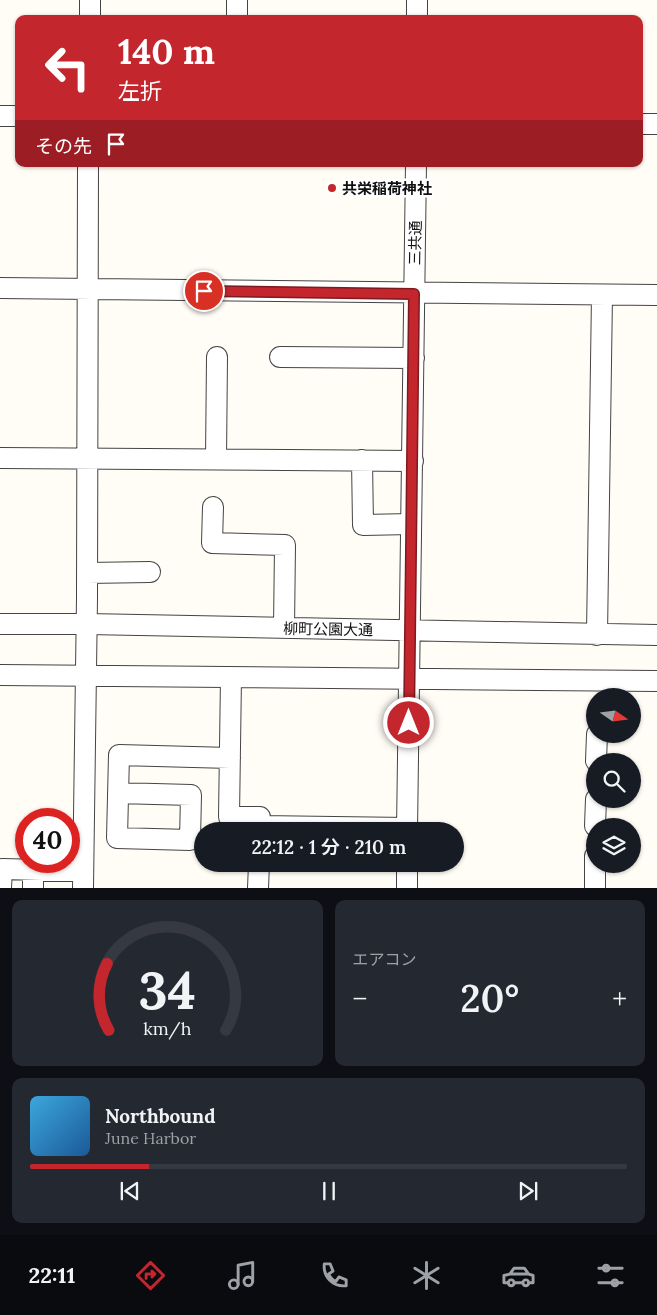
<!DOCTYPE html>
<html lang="ja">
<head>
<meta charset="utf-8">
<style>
  body { margin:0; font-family:Lora,"Noto Sans JP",serif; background:#242831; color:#f1f3f6; height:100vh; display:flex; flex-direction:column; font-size:19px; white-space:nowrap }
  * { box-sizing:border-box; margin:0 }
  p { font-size:16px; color:#9ea1a6 }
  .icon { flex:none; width:28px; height:28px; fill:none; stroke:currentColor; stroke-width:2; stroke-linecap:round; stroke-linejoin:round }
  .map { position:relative; height:888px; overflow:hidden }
  .sheet { display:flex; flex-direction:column; gap:12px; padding:12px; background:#0d0f14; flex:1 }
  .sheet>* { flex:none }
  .hud { position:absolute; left:15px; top:15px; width:628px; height:152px; border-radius:10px; box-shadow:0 1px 4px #0004; background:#c4262e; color:#fff; overflow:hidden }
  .needle { width:32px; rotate:104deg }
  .fabs { position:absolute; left:586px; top:688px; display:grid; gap:10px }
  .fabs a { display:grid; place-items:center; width:55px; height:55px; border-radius:50%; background:#171b24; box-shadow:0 1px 4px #0004; font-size:25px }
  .speed { position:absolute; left:15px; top:808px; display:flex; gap:10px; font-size:25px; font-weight:700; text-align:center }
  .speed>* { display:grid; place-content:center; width:65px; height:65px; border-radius:50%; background:#171b24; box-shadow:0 1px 4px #0004; line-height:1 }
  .speed .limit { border:8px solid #d22; background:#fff; color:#111 }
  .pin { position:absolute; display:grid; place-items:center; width:42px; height:42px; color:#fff; margin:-21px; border:2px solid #fff; border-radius:50%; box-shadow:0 1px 5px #0007 }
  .me { position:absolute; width:55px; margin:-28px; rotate:0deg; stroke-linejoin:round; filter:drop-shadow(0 0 4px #0008) }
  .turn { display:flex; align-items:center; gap:18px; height:105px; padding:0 20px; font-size:22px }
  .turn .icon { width:65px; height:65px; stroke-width:2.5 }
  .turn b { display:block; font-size:35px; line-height:42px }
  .then { display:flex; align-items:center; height:48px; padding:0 20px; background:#0003; gap:10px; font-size:19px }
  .big { font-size:38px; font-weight:600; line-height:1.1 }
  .sheet .card { flex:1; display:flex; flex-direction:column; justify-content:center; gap:8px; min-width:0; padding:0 18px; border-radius:10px; background:#242831 }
  .sheet .dial { align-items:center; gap:0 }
  .dial svg { height:130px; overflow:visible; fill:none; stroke:#363941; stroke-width:7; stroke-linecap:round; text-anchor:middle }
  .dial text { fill:#f1f3f6; stroke:none }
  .song { display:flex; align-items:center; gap:15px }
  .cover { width:60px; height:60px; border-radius:8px; background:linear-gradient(135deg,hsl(200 70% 55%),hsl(210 70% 35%)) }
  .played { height:5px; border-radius:2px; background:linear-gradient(90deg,#c4262e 20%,#363941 20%) }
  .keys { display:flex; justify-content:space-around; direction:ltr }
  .heat { display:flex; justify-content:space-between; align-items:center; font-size:28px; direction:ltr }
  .sheet .tiles { flex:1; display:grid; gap:12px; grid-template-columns:1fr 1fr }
  .card:last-child { grid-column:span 2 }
  .trip { position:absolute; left:194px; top:822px; width:270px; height:50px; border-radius:25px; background:#171b24; box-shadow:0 1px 4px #0004; font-weight:600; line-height:50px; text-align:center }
  .tab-bar { display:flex; height:80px; justify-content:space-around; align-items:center; background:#090b0e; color:#9ea1a6 }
  .tab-bar .icon { width:35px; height:35px }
  .tab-bar .on { color:#c4262e }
  .tab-bar b { font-size:22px; color:#f1f3f6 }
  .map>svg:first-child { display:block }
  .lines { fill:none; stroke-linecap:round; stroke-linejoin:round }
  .minor-casing { stroke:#444; stroke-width:22 }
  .minor { stroke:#fff; stroke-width:20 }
  .route-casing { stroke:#7f191e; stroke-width:12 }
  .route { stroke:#c4262e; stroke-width:9 }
  .poi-dot { fill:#c4262e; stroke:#fff; stroke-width:2 }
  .labels { text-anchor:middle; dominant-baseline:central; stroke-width:5; stroke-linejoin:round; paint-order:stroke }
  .poi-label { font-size:15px; font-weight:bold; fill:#111; stroke:#fff; text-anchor:start }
  .street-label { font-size:15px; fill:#111; stroke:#fff }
</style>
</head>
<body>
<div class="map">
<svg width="657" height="888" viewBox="0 0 657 888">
  <rect width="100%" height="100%" fill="#fffdf5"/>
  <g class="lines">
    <defs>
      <path id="minor" d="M237,0V19
        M90,19V0
        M417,19V0
        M0,116H19
        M639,124H657
        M0,288L657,295
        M280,357L414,358
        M0,458L413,461
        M216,459L217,357
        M362,460L363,525L411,524
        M213,507L212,543L285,545L284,628
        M87,573L150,572
        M0,624H87L657,635
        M597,635L602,295
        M0,675L657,681
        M231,677L229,817H260V826L408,828
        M596,761L597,734
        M118,793L191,795L190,840L117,838L119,755L230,758
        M595,826L596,799
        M407,831L416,164
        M1,888L2,869L83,871
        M33,888V870
        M83,888L87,598L88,164
        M258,888L259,864
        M407,888V864
        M595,888V856"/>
    </defs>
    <use href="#minor" class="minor-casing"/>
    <use href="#minor" class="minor"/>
  </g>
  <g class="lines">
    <defs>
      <path id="route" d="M204,291L414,294L409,723"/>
    </defs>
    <use href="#route" class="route-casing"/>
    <use href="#route" class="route"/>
  </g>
  <circle class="poi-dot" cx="332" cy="188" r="5"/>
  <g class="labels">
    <g class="poi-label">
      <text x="342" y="188">共栄稲荷神社</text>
    </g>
    <g class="street-label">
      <text transform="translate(415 243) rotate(-89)">三共通</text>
      <text transform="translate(328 629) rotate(1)">柳町公園大通</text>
    </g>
  </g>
</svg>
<div class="fabs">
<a><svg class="needle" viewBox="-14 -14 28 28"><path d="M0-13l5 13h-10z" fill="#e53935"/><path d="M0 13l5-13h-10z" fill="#9ea1a6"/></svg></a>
<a><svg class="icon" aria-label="search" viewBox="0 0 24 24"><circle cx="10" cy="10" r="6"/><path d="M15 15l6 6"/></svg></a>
<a><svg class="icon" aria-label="layers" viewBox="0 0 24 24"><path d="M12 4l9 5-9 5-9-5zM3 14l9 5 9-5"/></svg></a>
</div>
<div class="speed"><div class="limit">40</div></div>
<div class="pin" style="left:204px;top:291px;background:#d93025"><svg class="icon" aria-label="arrive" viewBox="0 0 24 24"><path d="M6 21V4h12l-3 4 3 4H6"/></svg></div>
<svg class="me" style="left:409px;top:723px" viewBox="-20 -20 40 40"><circle r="17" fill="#c4262e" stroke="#fff" stroke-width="3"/><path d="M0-11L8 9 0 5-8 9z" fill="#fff"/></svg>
<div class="trip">22:12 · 1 分 · 210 m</div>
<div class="hud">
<div class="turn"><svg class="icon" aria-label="left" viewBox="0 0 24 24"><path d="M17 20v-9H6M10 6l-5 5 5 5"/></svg><div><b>140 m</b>左折</div></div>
<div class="then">その先<svg class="icon" aria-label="arrive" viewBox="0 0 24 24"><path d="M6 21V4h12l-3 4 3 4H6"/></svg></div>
</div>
</div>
<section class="sheet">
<div class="tiles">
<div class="card dial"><svg viewBox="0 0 100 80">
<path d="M14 69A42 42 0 1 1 86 69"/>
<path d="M14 69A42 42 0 0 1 13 28" stroke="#c4262e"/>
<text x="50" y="56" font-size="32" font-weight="700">34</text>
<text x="50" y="72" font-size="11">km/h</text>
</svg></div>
<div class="card"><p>エアコン</p>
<div class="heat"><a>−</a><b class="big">20°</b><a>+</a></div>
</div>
<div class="card">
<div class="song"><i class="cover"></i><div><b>Northbound</b><p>June Harbor</p></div></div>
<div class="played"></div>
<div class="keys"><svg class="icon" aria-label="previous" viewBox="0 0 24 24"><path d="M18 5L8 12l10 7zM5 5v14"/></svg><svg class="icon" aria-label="pause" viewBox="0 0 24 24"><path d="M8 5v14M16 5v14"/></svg><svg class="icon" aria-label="next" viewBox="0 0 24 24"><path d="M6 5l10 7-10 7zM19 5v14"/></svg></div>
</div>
</div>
</section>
<nav class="tab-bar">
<b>22:11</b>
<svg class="icon on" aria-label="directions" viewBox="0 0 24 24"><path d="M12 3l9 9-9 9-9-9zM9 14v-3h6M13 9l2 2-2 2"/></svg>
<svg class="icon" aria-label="music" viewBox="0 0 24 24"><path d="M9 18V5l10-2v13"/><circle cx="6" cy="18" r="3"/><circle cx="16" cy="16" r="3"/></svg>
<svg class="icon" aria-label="phone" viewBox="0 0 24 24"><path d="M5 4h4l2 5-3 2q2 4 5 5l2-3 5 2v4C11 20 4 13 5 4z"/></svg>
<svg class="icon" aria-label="climate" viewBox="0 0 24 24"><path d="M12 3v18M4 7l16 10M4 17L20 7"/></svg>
<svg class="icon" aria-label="car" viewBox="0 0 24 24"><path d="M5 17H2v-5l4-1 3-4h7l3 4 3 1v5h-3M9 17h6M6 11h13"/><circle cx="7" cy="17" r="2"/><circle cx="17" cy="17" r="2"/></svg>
<svg class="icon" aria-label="filters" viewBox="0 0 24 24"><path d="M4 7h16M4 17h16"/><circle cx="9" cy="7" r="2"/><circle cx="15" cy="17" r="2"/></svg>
</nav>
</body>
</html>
